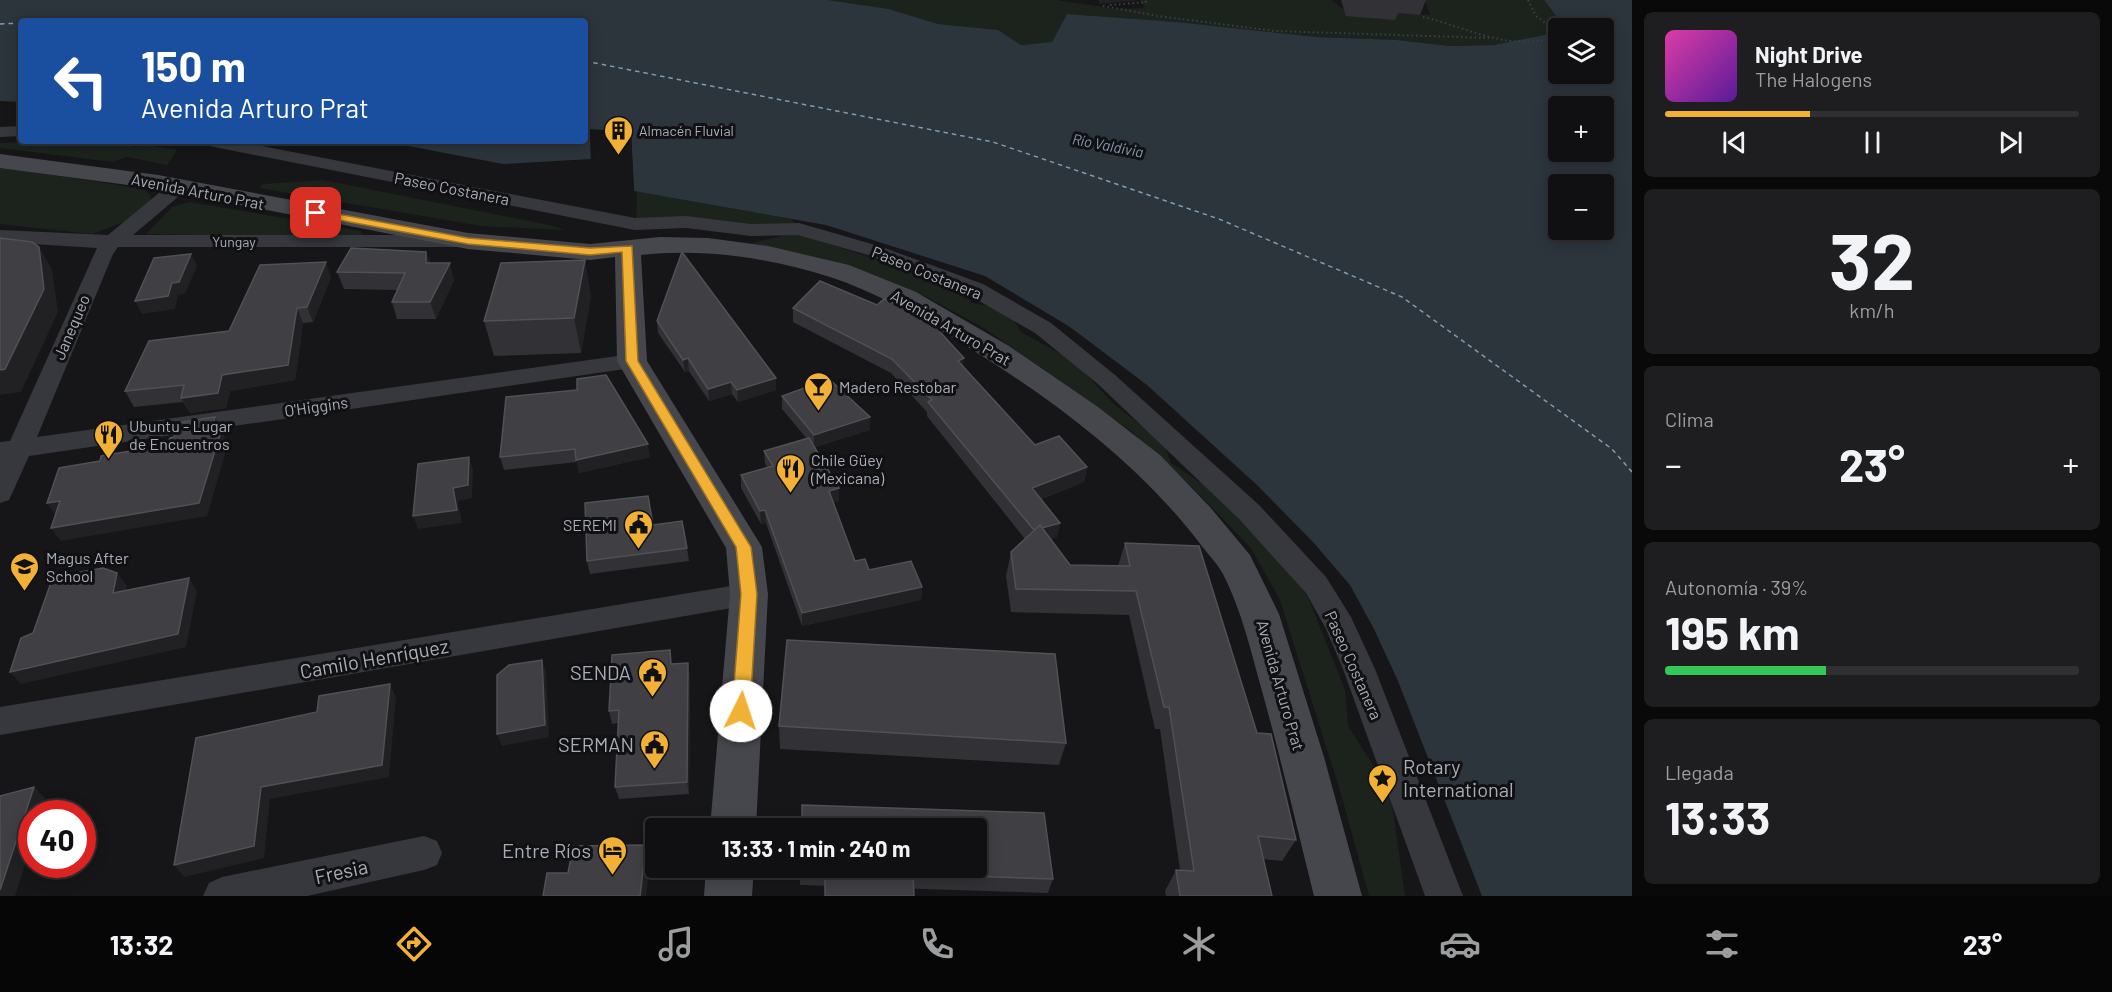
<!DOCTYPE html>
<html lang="es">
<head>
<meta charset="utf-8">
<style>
  body { margin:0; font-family:Barlow,sans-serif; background:#1e1e20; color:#f1f3f6; height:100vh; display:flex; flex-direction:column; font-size:22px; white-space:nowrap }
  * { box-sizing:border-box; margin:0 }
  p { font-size:20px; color:#9c9d9f }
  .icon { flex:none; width:33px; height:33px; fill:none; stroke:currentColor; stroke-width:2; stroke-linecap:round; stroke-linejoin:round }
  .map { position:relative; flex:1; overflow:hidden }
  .drawer { display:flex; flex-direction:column; gap:12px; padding:12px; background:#09090a; width:480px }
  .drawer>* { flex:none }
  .hud { position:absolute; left:18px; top:18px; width:570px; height:126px; border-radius:6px; box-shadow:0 3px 15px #0003,0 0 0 2px #303032; background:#1a4fa0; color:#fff; overflow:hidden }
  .controls { position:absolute; left:1548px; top:18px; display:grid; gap:12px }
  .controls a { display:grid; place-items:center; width:66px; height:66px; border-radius:6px; background:#101012; box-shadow:0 3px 15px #0003,0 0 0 2px #303032; font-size:30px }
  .speed { position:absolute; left:18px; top:800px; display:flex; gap:12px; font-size:30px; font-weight:700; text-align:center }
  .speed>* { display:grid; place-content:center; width:78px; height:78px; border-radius:50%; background:#101012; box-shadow:0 3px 15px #0003,0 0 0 2px #303032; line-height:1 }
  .speed .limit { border:9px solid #d22; background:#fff; color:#111 }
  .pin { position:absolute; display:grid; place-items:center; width:51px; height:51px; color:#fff; margin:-26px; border-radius:12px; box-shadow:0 3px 9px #0006 }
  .me { position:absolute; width:66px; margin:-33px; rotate:4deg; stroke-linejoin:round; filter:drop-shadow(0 0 4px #0008) }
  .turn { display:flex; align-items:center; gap:21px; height:126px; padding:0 24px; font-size:27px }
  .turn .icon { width:78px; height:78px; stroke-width:2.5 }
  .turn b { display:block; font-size:42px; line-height:51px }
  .big { font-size:45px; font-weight:700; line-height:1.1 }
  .drawer .card { flex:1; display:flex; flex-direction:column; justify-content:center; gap:9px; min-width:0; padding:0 21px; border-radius:9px; background:#1e1e20 }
  .drawer .dial { align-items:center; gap:0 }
  .dial b { font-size:78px; line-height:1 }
  .song { display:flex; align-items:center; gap:18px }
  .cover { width:72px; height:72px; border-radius:9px; background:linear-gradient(135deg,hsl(320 70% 55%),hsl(270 70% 35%)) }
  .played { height:6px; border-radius:3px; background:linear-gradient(90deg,#f2b134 35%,#303032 35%) }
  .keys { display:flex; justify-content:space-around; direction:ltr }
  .heat { display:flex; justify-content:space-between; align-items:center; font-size:33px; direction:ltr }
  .charge { height:9px; border-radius:4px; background:linear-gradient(90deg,#34c759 39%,#303032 0) }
  .trip { position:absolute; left:645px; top:818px; width:342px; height:60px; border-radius:6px; background:#101012; box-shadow:0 3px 15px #0003,0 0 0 2px #303032; font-weight:700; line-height:60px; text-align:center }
  .tab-bar { display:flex; height:96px; justify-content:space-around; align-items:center; background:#060607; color:#9c9d9f }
  .tab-bar .icon { width:42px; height:42px }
  .tab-bar .on { color:#f2b134 }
  .tab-bar b { font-size:27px; color:#f1f3f6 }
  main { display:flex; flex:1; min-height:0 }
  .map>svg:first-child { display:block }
  .green { fill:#1c231d }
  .water { fill:#2c353c; fill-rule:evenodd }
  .pier { fill:#161618 }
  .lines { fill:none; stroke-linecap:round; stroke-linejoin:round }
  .ferry { stroke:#7f9bb3; stroke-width:1.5; stroke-dasharray:4.5 4; stroke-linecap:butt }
  .path { stroke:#3d3f44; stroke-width:2; stroke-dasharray:1.5 3; stroke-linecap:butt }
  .street { fill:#37383d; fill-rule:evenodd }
  .secondary { fill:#45474d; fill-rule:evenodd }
  .wall { fill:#323236 }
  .shaded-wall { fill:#212124 }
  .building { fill:#3f3f44; stroke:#4f5156; stroke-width:1.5 }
  .route { fill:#f2b134; stroke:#9d7322; stroke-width:1.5 }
  .labels { text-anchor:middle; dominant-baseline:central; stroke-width:6; stroke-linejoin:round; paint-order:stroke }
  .far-poi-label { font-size:14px; fill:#a8adb8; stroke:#111113; text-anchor:start }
  .far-street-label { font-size:14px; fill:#a8adb8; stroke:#111113 }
  .far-water-label { font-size:15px; font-style:italic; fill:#7f9bb3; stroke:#111113 }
  .street-label { font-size:16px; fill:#a8adb8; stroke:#111113 }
  .poi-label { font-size:16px; fill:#a8adb8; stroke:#111113; text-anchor:start }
  .near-street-label { font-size:20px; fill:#a8adb8; stroke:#111113 }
  .near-poi-label { font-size:20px; fill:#a8adb8; stroke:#111113; text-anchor:end }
</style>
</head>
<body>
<main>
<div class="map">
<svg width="1632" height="896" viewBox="0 0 1632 896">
  <rect width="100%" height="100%" fill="#161618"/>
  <path class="green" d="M828,0H1057L1115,9L1145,8L1140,0H1331L1343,9L1430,15L1425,0H1544L1558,19L1549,34L1494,45L1450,46L1397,40L1317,37L1177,22L1067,14L1052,42L1021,45L998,30L938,24L889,9Z
    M41,141H109L108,142L136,147L141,144L177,150L167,165L127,157L113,162L0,148V143Z
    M0,167L131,187L145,190L151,196L150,202L124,222L92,234L0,224Z
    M323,180L549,225L565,230L481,226L259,188L263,184Z
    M637,191L791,219L796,224L746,226L636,220Z
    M189,202L361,231L362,235L352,238L146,234L172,207Z
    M795,233L904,268L924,281L945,284L961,291L972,303L994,307L1012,317L1021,332L1072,360L1114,404L1164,444L1171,463L1210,489L1300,583L1310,602L1345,690L1348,726L1373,765L1392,804L1405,896H1369L1341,794L1280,600L1251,548L1191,486L1131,431L987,330L927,297L845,265L751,243Z"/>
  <path class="water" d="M0,0H828L889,9L938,24L998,30L1021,45L1052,42L1067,14L1177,22L1317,37L1397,40L1450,46L1494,45L1549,34L1558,19L1544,0H1632V896H1482L1398,681L1374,629L1350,585L1313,542L1257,485L1147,385L1070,327L985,276L826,225L634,191L631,133L590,130L591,159L503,164L382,141H585V21H21V102L0,101ZM1558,28H1604V74H1558ZM1558,106H1604V152H1558ZM1558,184H1604V230H1558Z"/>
  <path class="pier" d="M590,129L631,132L634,191H631L628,135L593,133L594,159L591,162Z"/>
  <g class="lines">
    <path class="ferry" d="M0,24L21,23
      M585,61L993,142L1219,219L1402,297L1612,449L1632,472"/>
    <path class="path" d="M1528,0L1536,16L1558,32
      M1110,5L1146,2L1144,0
      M1103,6L1158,16L1275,31L1489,38
      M1423,17C1470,28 1510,53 1558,36"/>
    <path class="street" d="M21,126V136L0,137V127Z
      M200,141H236L635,218L686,216L751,224L799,223L882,247L983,284L1051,323L1115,375L1259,505L1326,577L1351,617L1375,669L1463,896H1425L1343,669L1326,629L1306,593L1239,519L1099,385L1035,333L967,294L868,255L798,235L751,236L686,228L635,230L209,146L203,145Z
      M178,181L185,183L187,187L185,191L133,235H461L468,237L471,241L468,245L461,247H118L113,254L37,437L632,354L640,356L644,361L640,366L632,368L29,456L9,500L0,503V442L10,441L97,248L0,242V230L108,235L171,183Z
      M749,583L759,586L764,594L759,602L749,605L0,735V707Z
      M424,836L437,841L442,853L437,865L424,870L307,896H203L209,883L222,877Z"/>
    <path class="secondary" d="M0,154L158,175L468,233L590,244L660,237L708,238L768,246L849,265L916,292L1009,346L1098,407L1160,455L1210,507L1250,555L1279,614L1324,757L1362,896H1314C1297,828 1281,759 1262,691C1251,652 1242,611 1223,574C1217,563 1206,552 1198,541C1132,456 1041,391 950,336C911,313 873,291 830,277C771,258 703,248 641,255L647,361L762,547L768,594L756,828H710L730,594L726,548L617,361L615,257L590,260L468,249L158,189L0,168Z
      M706,867H754L752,896H704Z"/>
  </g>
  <path class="wall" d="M1341,0H1426L1420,15L1398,13L1395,20L1346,16Z
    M426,252L430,263L454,280L436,319H397L392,302L397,290L344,289L337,272Z
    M331,277L313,322L303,323L295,380L230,391L226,408L190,413L183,402L134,407L125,391L229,331Z
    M591,295L581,353L494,356L484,321Z
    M793,308L963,366L1035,445L1087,467L1084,482L1041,499L1060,523L1057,537L1051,539L1070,565L1118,566L1125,543L1257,733L1296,840L1282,861L1263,859L1272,896H1166L1165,891L1176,870H1180L1160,729H1155L1129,615L1011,612L1006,576L1011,552L1025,539L927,416V412L891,373L793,322Z
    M657,321L776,378V390L738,402L732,394L709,401L689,371L685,372L658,333Z
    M782,396L870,417V430L815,447L839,501L833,502L855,561L869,570L922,587L921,600L802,626L766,523L761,524L741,488V475L767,467L765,464L764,451L807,439L782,409Z
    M506,397L650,457L579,473L577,462L504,470L500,457Z
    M653,525L687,548L689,561L590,574L587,561Z
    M672,664L690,675L689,794L619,799L615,787L618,723L612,724L609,711Z
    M779,726L1066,743L1059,765L780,749Z
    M800,867L1053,879L1048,893L800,885Z"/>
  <path class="shaded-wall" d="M1099,0H1140L1099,4Z
    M39,247L52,269L58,312L21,392L0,395V370Z
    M426,252L431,269L426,263Z
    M191,254L197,266L185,294L178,295L175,309L142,314L135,301L172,283Z
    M585,260L591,295L581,353L574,318Z
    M326,262L331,277L313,322L307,307Z
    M450,263L454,280L436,319L430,302Z
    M297,308L303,323L295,380L230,391L226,408L190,413L181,398L222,375Z
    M688,358L689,371L685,372L683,360Z
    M964,358L962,372L958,361Z
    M776,378V390L738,402L737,390Z
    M731,382L732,394L709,401L708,389Z
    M215,417L228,444L207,516L61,541L51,528L212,432Z
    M870,417V430L814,447V435Z
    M648,444L650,457L579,473L576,460Z
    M469,457L473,470L472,498L458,501L462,523L418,529L413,516Z
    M1087,467L1084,482L1029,503L1032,488Z
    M839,488V501L829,504V491Z
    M60,501L56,516L47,503Z
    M765,510L766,523L761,524L760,511Z
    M1060,523L1057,537L1031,545L1034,530Z
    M117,573L127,586L122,606L113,593Z
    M189,578L197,591L186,647L21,684L10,672Z
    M922,587L921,600L802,626V613Z
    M542,660L546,672L549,737L502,746L497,734Z
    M688,663L690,675L689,794L687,782Z
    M390,684L396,697L389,777L270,799L264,858L184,877L174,865L261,787Z
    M34,787L46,799L41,813H32V844L15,896H0V890Z
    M646,845L650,862L646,896H640Z"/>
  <path class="building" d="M0,238L32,242L39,247L44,289L5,369L0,370Z
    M351,248L426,252V263H450L430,302H392L405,273L337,272Z
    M682,252L776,378L737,390L731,382L708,389L688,358L683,360L657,321Z
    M191,254L179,282L172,283L168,296L135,301L154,258Z
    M585,260L574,318L484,321L501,263Z
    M326,262L307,307L297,308L288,365L222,375L218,393L181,398L184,385L125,391L149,341L229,331L260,265Z
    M820,281L877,305L884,299L930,321L964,358L958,361L1035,445L1059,436L1087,467L1032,488L1060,523L1042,528L1040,525L1034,530L928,402L932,400L892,359L793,308Z
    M606,375L648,444L576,460L575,449L500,457L506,397L577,390V379Z
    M829,379L870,417L814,435L782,396Z
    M215,417L212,432L221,431L199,503L51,528L60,501L47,503L59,468L100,461L101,456L167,445L170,438L174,437L178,423Z
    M809,438L839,488L829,491L855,561L865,559L869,570L911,561L922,587L802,613L765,510L760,511L741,475L773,466L764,451Z
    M469,457L468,485L453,488L457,510L413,516L418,464Z
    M648,496L653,525L682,521L687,548L587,561L585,503Z
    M1040,525L1070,565L1130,566L1125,543L1199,546L1257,733L1271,734L1296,840L1258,836L1272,896H1180L1176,870L1194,871L1169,707H1164L1136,591L1016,589L1011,552Z
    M103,568L117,573L113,593L189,578L178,634L10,672L21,638L33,633L53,577Z
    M787,640L1055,654L1066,743L779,726Z
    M670,650L671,664L688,663L687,782L615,787L619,710L609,711L612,655Z
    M542,660L545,725L497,734V675L509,665Z
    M390,684L382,765L261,787L254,846L174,865L196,738L317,712L319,696Z
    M34,787L0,890V796Z
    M802,805L1044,813L1053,879L913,874L914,896H825V871H800V867H976V828H802Z
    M646,845L640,896H543L547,873H568L573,846Z"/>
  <path class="route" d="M316,210L468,238L590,248L632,246L638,361L751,547L757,594L750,711L747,716L741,719L735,716L732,711L741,594L736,547L626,361L622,252L590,255L468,244L312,215L311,213Z"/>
  <defs>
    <symbol id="building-pin" viewBox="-11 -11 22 30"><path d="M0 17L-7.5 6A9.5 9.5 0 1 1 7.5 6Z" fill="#f2b134" stroke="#111113"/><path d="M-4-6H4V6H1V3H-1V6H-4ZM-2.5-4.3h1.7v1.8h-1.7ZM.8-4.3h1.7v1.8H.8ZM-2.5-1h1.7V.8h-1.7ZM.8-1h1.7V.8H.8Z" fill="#111"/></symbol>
    <symbol id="bar-pin" viewBox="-11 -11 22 30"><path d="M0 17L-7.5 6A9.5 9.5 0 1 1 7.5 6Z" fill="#f2b134" stroke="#111113"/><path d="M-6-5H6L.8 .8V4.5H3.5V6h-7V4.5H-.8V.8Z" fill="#111"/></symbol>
    <symbol id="restaurant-pin" viewBox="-11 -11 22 30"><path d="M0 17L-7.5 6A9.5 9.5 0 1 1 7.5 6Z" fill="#f2b134" stroke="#111113"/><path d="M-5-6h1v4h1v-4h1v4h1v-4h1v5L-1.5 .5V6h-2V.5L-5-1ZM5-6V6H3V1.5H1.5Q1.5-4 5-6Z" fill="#111"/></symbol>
    <symbol id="civic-pin" viewBox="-11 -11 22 30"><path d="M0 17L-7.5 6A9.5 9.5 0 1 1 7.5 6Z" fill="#f2b134" stroke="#111113"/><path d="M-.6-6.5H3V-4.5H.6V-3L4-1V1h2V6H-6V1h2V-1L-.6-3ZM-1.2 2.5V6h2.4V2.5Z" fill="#111"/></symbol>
    <symbol id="school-pin" viewBox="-11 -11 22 30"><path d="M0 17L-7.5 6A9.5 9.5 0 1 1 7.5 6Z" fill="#f2b134" stroke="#111113"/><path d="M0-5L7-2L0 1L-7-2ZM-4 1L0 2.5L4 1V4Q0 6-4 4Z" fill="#111"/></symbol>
    <symbol id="sight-pin" viewBox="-11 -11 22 30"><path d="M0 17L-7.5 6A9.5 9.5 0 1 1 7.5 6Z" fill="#f2b134" stroke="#111113"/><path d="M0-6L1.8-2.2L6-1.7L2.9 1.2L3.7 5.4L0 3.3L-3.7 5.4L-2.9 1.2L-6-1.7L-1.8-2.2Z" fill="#111"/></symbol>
    <symbol id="hotel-pin" viewBox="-11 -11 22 30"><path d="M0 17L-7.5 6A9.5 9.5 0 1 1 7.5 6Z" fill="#f2b134" stroke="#111113"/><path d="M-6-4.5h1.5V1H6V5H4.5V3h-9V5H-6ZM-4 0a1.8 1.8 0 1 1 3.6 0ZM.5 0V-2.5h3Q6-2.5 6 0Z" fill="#111"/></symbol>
  </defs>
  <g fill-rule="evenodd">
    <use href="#building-pin" x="602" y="114" width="33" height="45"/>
    <use href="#bar-pin" x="802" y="370" width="33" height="45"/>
    <use href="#restaurant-pin" x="92" y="418" width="33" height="45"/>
    <use href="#restaurant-pin" x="774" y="452" width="33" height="45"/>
    <use href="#civic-pin" x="622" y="508" width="33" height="45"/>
    <use href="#school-pin" x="8" y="550" width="33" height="45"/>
    <use href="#civic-pin" x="636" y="656" width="33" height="45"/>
    <use href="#civic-pin" x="638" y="728" width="33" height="45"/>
    <use href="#sight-pin" x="1366" y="762" width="33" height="45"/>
    <use href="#hotel-pin" x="596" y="834" width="33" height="45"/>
  </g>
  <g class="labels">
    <g class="far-poi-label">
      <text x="639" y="130">Almacén Fluvial</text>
    </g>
    <g class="far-street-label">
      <text x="234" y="241">Yungay</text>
    </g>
    <g class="far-water-label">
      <text transform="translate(1108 145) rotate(11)">Río Valdivia</text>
    </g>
    <g class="street-label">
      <text transform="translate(452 188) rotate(11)">Paseo Costanera</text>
      <text transform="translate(198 191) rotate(11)">Avenida Arturo Prat</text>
      <text transform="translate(927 272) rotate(22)">Paseo Costanera</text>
      <text transform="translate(71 327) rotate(-67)">Janequeo</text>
      <text transform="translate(951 327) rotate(30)">Avenida Arturo Prat</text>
      <text transform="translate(316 406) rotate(-8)">O'Higgins</text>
      <text transform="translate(1354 665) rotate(66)">Paseo Costanera</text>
      <text transform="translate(1281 685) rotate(74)">Avenida Arturo Prat</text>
    </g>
    <g class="poi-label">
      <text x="839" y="386">Madero Restobar</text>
      <text x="129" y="425">Ubuntu - Lugar<tspan x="129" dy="18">de Encuentros</tspan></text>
      <text x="811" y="459">Chile Güey<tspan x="811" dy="18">(Mexicana)</tspan></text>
      <text x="617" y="524" text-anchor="end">SEREMI</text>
      <text x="46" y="557">Magus After<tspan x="46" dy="18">School</tspan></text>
    </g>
    <g class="near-street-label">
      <text transform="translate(374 658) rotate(-10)">Camilo Henríquez</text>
      <text transform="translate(341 871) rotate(-12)">Fresia</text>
    </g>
    <g class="near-poi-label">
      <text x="631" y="672">SENDA</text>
      <text x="634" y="744">SERMAN</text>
      <text x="1403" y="766" text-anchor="start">Rotary<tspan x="1403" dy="23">International</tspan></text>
      <text x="591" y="850">Entre Ríos</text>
    </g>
  </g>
</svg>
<div class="controls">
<a><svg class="icon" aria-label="layers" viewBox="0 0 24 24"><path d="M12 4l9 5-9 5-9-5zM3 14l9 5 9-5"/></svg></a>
<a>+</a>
<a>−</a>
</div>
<div class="speed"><div class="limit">40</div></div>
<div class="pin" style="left:316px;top:213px;background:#d93025"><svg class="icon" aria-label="arrive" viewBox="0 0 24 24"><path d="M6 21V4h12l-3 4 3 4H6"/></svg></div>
<svg class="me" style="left:741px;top:711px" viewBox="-20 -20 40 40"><circle r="19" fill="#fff"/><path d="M0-13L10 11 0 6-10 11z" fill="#f2b134"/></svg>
<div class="trip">13:33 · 1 min · 240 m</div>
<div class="hud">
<div class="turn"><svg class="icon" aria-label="left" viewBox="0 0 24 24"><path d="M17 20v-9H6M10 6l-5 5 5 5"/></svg><div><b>150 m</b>Avenida Arturo Prat</div></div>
</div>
</div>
<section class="drawer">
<div class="card">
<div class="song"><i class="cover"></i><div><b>Night Drive</b><p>The Halogens</p></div></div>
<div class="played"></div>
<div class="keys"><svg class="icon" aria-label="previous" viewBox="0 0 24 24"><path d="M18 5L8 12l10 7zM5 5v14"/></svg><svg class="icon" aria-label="pause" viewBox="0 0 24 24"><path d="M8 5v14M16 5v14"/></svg><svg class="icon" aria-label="next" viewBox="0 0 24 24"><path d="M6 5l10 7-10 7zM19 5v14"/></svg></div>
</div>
<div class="card dial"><b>32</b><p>km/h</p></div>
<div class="card"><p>Clima</p>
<div class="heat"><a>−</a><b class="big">23°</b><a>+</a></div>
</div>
<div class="card"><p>Autonomía · 39%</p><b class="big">195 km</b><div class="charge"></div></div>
<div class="card"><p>Llegada</p><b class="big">13:33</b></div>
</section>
</main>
<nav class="tab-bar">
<b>13:32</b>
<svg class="icon on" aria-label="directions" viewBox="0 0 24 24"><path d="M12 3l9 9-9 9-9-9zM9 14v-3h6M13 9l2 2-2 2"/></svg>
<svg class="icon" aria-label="music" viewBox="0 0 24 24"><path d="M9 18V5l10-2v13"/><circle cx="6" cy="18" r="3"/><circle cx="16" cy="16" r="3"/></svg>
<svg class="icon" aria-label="phone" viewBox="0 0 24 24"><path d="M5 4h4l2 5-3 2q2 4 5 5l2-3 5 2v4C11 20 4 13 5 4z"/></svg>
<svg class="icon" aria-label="climate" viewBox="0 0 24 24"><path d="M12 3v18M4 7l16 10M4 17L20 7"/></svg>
<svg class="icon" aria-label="car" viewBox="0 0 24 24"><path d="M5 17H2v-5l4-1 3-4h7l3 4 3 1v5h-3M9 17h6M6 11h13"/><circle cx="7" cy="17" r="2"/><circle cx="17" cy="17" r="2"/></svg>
<svg class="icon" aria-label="filters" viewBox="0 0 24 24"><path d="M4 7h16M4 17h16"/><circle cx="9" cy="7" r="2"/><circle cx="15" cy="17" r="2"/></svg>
<b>23°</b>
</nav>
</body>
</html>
